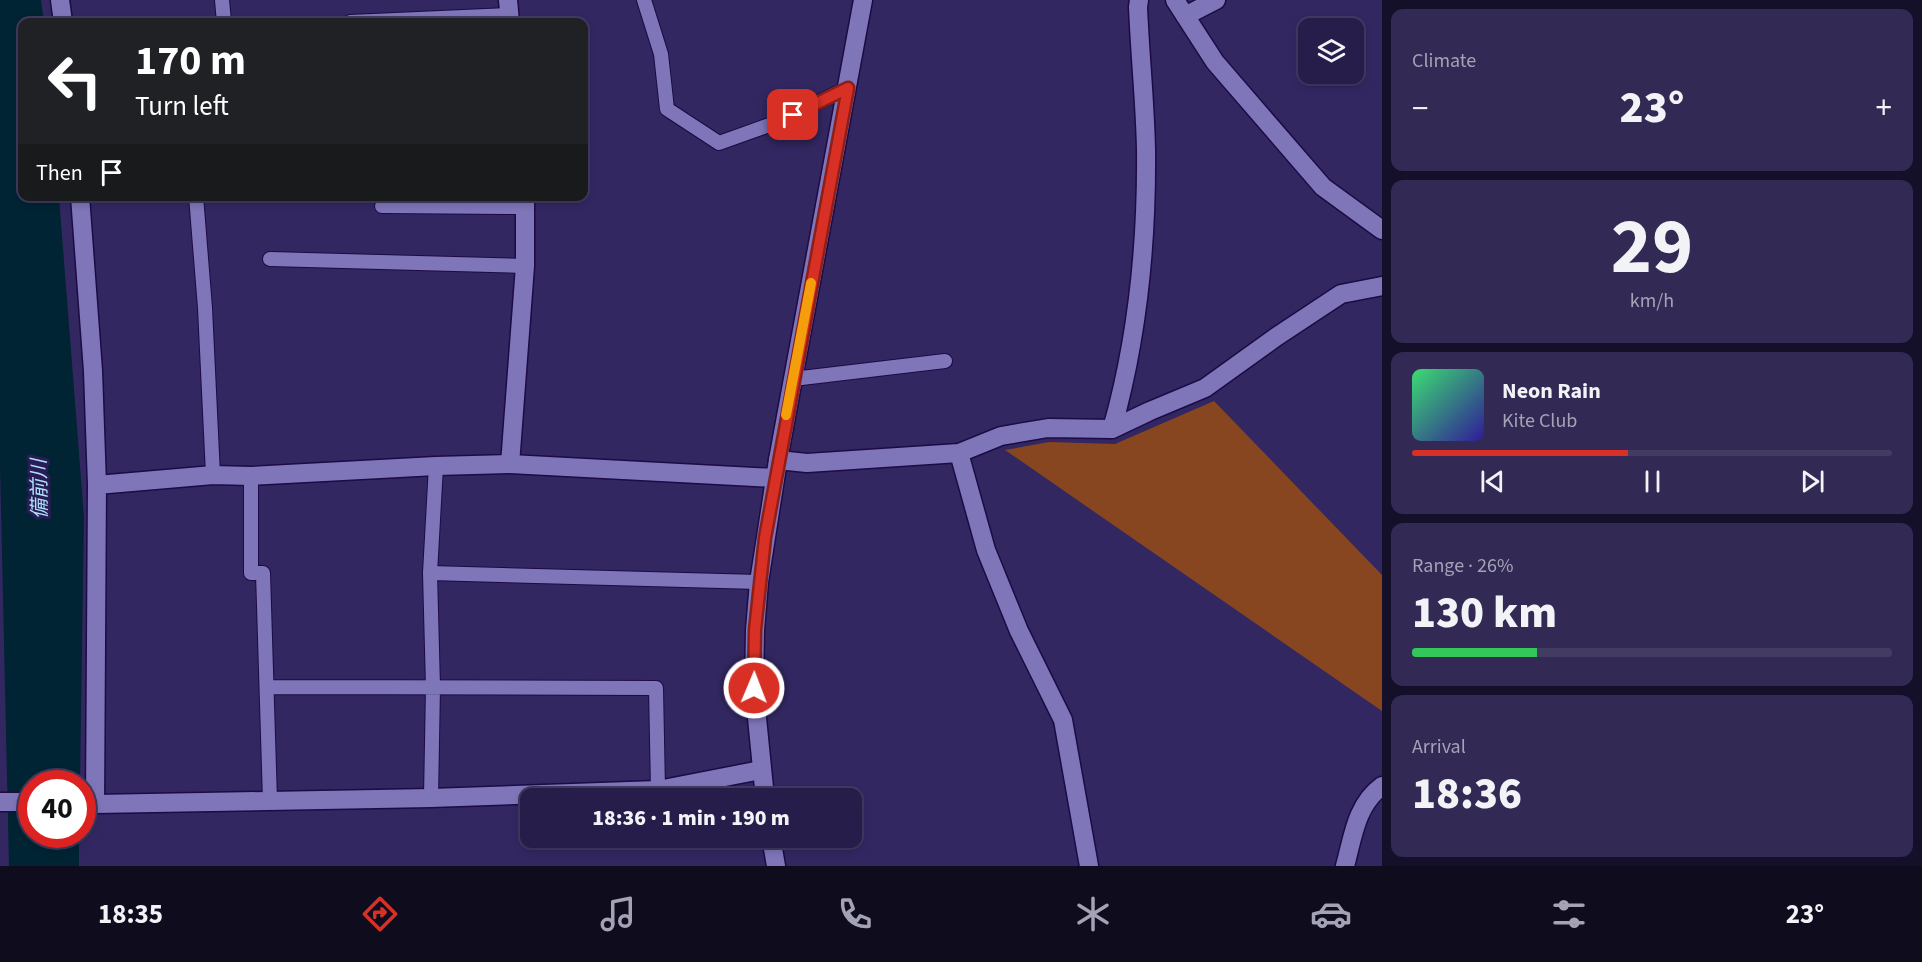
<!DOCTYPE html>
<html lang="en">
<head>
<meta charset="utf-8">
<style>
  body { margin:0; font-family:"Source Sans 3","Noto Sans JP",sans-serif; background:#322a54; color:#f1f3f6; height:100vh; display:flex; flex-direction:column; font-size:22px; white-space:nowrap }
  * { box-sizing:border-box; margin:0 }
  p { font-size:20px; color:#a4a2b5 }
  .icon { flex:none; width:33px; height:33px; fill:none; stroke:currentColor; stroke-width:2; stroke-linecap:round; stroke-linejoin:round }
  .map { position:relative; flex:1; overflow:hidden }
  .drawer { display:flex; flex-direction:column; gap:9px; padding:9px; background:#151029; width:540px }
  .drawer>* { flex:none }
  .top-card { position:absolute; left:18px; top:18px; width:570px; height:183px; border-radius:12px; box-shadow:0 3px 9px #0003,0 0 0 2px #423b62; background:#202124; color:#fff; overflow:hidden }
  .fabs { position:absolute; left:1298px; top:18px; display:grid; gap:12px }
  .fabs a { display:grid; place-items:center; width:66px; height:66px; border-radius:12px; background:#261d4a; box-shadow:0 3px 9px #0003,0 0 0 2px #423b62; font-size:30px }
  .speed { position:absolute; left:18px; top:770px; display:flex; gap:12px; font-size:30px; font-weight:700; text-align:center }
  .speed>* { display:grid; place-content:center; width:78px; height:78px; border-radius:50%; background:#261d4a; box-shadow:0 3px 9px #0003,0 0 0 2px #423b62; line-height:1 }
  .speed .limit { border:9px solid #d22; background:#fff; color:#111 }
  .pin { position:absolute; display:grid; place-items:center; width:51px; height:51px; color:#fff; margin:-26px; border-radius:12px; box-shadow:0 3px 9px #0006 }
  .me { position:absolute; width:66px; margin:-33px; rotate:1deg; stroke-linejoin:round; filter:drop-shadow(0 0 4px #0008) }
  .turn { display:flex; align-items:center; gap:21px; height:126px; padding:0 18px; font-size:27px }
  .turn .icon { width:78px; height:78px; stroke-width:2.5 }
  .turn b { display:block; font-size:42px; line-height:51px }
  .then { display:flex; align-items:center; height:57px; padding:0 18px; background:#0003; gap:12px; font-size:22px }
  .big { font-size:45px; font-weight:800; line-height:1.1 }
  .drawer .widget { flex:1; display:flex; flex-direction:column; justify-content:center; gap:9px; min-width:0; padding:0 21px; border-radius:12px; background:#322a54 }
  .drawer .dial { align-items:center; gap:0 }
  .dial b { font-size:78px; line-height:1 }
  .song { display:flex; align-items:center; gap:18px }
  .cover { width:72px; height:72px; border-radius:9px; background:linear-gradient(135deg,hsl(140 70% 55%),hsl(250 70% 35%)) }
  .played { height:6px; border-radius:3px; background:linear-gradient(90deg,#d93025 45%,#423b62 45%) }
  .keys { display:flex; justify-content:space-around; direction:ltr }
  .heat { display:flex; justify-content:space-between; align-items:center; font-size:33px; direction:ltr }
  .charge { height:9px; border-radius:4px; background:linear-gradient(90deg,#34c759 26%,#423b62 0) }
  .trip { position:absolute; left:520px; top:788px; width:342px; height:60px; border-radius:12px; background:#261d4a; box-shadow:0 3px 9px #0003,0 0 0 2px #423b62; font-weight:800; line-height:60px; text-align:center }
  .tab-bar { display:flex; height:96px; justify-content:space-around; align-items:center; background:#0f0c1e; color:#a4a2b5 }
  .tab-bar .icon { width:42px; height:42px }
  .tab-bar .on { color:#d93025 }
  .tab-bar b { font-size:27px; color:#f1f3f6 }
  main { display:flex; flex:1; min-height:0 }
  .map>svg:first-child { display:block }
  .forest { fill:#87461f }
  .water { fill:#002433 }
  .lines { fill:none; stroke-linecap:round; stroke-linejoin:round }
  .service-casing { stroke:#1c0b45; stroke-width:16 }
  .minor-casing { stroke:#1c0b45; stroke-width:21 }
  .tertiary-casing { stroke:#1c0b45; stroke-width:21 }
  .service { stroke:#7f76b9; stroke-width:14 }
  .minor { stroke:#7f76b9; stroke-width:18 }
  .tertiary { stroke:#7f76b9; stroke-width:18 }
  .route-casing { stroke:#8d1f18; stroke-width:15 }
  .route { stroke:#d93025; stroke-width:10 }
  .slow { stroke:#f59e0b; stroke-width:10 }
  .labels { text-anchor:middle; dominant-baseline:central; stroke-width:6; stroke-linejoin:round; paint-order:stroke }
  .water-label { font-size:20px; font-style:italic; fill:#aee1fa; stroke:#2a1c56 }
</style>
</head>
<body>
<main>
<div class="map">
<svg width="1382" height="866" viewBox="0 0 1382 866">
  <rect width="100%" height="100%" fill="#332762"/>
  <path class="forest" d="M1214,401L1382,575V711L1005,450L1049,442L1115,444Z"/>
  <path class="water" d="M0,0H41L44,22H22V196L59,197L84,517L80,783H32V834H79V866H9L0,464Z"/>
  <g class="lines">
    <defs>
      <path id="service" d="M222,0L224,22
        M644,0L661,54L667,109L719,143L775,123L848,88
        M350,22L509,15
        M196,196L205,308L213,475
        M382,206L526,207
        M270,259L525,266
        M793,379L945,361
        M251,476V573H263L270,801
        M430,573L759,582
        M267,687L656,688L658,790
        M431,798L433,687L430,573L436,466"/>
      <path id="minor" d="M60,0L63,22
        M508,0L510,22
        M1175,0L1215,62L1323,187L1382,230
        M1185,16L1216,0
        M80,196L93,371L97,485L95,804
        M1112,429C1138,337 1147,245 1146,149C1145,102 1140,55 1138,7L1139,0
        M959,453L986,550L1019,631L1063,720L1089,866
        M778,460L807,463L959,453L1001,436L1048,428L1112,429L1150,411L1205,388L1276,337L1341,294L1382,286
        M510,464L525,266V196
        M97,485L213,475L251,476L436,466L510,464L775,478
        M0,802H32
        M82,803L95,804L431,798L658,790L761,770
        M1345,866C1353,837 1356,805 1382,786"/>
      <path id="tertiary" d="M765,798L754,688L755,630L759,582L778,460L863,0
        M771,837L776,866"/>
    </defs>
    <use href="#service" class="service-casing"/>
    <use href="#minor" class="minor-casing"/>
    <use href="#tertiary" class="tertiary-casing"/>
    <use href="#service" class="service"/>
    <use href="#minor" class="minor"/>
    <use href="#tertiary" class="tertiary"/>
  </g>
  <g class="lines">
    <defs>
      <path id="route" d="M754,688L755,630L765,538L848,88L793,115"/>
    </defs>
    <use href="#route" class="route-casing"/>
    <use href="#route" class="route"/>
    <path class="slow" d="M786,415L811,283"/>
  </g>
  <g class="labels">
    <g class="water-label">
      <text transform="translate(40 489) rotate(-91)">備前川</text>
    </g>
  </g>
</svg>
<div class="fabs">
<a><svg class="icon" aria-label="layers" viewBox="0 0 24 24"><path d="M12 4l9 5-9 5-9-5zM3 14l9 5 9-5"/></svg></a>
</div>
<div class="speed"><div class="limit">40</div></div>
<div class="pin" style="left:793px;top:115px;background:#d93025"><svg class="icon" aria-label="arrive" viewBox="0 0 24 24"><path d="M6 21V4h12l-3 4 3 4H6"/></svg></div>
<svg class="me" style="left:754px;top:688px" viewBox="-20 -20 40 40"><circle r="17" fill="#d93025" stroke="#fff" stroke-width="3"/><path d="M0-11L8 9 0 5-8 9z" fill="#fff"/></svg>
<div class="trip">18:36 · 1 min · 190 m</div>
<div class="top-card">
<div class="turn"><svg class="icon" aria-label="left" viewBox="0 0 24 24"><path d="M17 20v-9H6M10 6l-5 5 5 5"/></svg><div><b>170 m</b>Turn left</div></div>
<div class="then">Then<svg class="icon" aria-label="arrive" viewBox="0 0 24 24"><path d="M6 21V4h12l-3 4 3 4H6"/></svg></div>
</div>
</div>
<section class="drawer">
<div class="widget"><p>Climate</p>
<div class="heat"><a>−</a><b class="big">23°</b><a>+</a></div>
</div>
<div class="widget dial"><b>29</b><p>km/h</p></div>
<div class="widget">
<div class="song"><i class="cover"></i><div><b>Neon Rain</b><p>Kite Club</p></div></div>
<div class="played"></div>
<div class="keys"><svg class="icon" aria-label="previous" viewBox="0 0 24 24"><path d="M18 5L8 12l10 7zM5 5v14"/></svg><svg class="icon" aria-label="pause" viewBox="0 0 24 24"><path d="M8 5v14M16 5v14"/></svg><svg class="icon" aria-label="next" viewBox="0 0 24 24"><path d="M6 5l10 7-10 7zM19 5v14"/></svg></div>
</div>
<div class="widget"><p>Range · 26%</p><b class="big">130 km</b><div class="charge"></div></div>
<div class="widget"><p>Arrival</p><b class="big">18:36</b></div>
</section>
</main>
<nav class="tab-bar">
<b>18:35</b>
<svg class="icon on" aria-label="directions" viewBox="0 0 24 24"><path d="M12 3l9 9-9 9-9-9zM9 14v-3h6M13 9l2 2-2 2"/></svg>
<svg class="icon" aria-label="music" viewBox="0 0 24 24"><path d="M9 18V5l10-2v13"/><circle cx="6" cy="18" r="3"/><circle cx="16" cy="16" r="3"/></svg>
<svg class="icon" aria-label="phone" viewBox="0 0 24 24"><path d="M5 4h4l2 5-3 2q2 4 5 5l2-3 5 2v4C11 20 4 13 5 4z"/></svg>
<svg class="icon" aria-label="climate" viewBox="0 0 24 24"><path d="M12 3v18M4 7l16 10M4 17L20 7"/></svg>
<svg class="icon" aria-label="car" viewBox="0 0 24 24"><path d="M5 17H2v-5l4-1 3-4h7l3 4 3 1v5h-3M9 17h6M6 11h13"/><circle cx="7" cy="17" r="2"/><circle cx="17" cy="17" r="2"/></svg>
<svg class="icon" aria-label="filters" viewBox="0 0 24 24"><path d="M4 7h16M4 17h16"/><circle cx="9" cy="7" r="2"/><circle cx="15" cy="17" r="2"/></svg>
<b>23°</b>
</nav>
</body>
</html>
